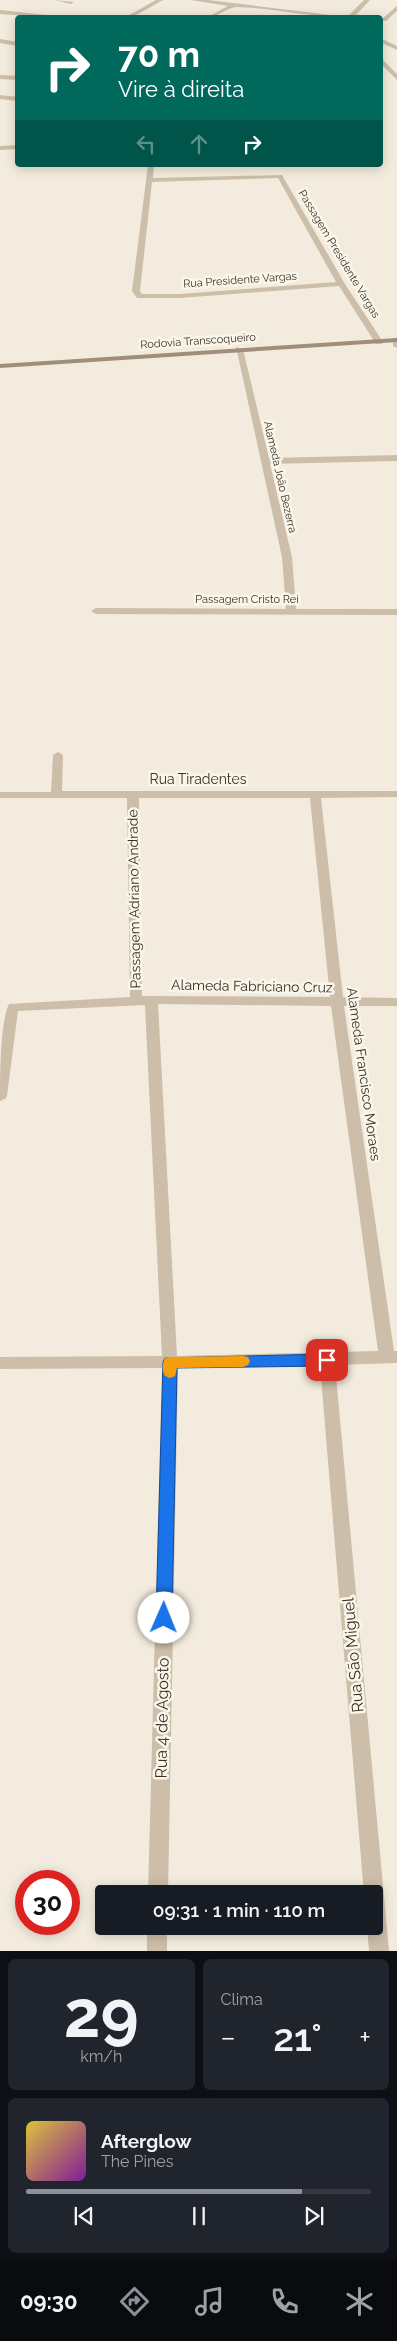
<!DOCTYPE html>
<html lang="pt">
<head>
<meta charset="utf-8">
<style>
  body { margin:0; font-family:Raleway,sans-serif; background:#20242c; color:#f1f3f6; height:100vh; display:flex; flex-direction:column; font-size:19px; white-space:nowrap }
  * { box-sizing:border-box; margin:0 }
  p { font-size:16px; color:#9ea1a6 }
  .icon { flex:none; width:28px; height:28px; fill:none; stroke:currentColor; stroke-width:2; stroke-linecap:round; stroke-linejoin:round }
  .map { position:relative; height:1951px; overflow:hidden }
  .details { display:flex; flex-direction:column; gap:8px; padding:8px; background:#0d0f14; flex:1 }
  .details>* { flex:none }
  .top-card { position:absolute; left:15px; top:15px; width:368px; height:152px; border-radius:5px; box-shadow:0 2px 12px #0003; background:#00695c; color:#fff; overflow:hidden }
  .speed { position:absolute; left:15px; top:1870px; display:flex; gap:10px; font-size:25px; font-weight:700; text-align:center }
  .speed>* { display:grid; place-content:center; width:65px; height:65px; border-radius:50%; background:#171b24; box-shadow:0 2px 12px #0003; line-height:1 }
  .speed .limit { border:8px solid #d22; background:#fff; color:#111 }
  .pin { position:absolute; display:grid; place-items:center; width:42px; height:42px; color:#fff; margin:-21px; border-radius:10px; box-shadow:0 2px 8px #0006 }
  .me { position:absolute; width:55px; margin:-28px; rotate:1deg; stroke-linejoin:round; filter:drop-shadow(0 0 4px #0008) }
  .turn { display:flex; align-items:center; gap:18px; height:105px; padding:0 20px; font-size:22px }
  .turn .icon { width:65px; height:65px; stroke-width:2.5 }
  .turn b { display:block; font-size:35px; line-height:42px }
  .lanes { display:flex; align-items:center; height:48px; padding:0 20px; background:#0003; justify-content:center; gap:25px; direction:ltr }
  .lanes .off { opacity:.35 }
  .big { font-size:38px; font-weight:600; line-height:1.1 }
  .details .tile { flex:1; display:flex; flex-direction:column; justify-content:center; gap:8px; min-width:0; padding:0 18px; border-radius:8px; background:#20242c }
  .details .dial { align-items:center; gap:0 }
  .dial b { font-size:65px; line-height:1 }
  .song { display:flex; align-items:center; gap:15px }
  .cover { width:60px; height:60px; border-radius:8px; background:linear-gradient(135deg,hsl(50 70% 55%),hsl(290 70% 35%)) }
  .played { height:5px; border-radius:2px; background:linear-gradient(90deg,#8c9099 80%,#363941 80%) }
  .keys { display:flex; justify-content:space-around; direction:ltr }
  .heat { display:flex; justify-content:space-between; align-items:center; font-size:28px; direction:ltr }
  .details .tiles { flex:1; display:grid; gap:8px; grid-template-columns:1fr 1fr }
  .tile:last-child { grid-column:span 2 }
  .trip { position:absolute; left:95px; top:1885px; width:288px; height:50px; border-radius:5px; background:#171b24; box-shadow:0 2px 12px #0003; font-weight:600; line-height:50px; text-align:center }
  .menu { display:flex; height:80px; justify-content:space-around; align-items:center; background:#090b0e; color:#9ea1a6 }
  .menu .icon { width:35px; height:35px }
  .menu .on { color:#8c9099 }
  .menu b { font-size:22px; color:#f1f3f6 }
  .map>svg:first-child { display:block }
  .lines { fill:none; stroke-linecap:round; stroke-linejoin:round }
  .street { fill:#ccbea9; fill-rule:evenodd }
  .secondary { fill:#a08e7a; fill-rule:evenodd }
  .route { fill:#1a73e8; stroke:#114b97 }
  .slow { fill:#f59e0b }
  .labels { text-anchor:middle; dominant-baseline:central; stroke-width:5; stroke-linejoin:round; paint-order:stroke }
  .far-street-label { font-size:11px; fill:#393029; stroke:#fbf6ea }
  .street-label { font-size:14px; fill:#393029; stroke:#fbf6ea }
  .near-street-label { font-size:16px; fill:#393029; stroke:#fbf6ea }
</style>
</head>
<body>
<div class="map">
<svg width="397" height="1951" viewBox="0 0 397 1951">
  <rect width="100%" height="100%" fill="#f3ecde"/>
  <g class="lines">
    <path class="street" d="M55,0L74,2L71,4Z
      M156,0H163L131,18H124Z
      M191,0H208L347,17L364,0H370L353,18C314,18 276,8 237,7C227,7 217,18 206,18L228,6Z
      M397,6V11L386,21H382V19Z
      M0,10L55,16L57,18L0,14Z
      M380,38L397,46V50L380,42Z
      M0,39L18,42V46L0,43Z
      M380,57L397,74V80L380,63Z
      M0,75L18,76V80L0,79Z
      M0,95L18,97V101L0,99Z
      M18,145V149L0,150V146Z
      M148,165H154L153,178L282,175L345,284L383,342L382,344H376L339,286L180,298H137L132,291ZM278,178L336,282L180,294H142L140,291L152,182Z
      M393,338H397V348L393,346Z
      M236,347L243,349L269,458L397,455V461L270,464L292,557L296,609H397V615L96,614L91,611L96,608L286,609L282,557Z
      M58,752L63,755L62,791H397V797L321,798L343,997L397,998V1006H344L394,1351H397V1363L335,1365L389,1951H369L367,1926H374V1894H364L320,1365L178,1368L168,1894H148L162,1368L0,1369V1357L162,1356L145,1005L18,1011L7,1096L5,1099L0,1101C0,1077 0,1022 9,1004L130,997L127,798H0V792H51L53,755ZM139,798H310L330,997L142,996ZM158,1004L331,1006L378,1351L177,1356Z
      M147,1926H167V1951H147Z"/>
    <path class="secondary" d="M397,338V342L0,368V364Z"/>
  </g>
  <path class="route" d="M327,1354L332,1356L334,1360L332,1364L327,1366L177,1368L172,1618L170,1623L164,1625L159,1623L156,1618L163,1362L165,1358Z"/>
  <path class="slow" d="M243,1356L248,1357L250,1361L248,1365L243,1367L177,1368L175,1376L170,1378L165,1376C162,1371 162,1364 165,1358L170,1357Z"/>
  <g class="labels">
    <g class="far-street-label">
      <text transform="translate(339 254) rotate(59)">Passagem Presidente Vargas</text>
      <text transform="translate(240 280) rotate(-4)">Rua Presidente Vargas</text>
      <text transform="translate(198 341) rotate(-4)">Rodovia Transcoqueiro</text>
      <text transform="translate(280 477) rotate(77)">Alameda João Bezerra</text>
      <text x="247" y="599">Passagem Cristo Rei</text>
    </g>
    <g class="street-label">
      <text x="198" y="779">Rua Tiradentes</text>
      <text transform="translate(134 899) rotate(-91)">Passagem Adriano Andrade</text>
      <text transform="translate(252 986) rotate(1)">Alameda Fabriciano Cruz</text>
      <text transform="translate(364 1074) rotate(82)">Alameda Francisco Moraes</text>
    </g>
    <g class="near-street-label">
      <text transform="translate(353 1655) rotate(-95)">Rua São Miguel</text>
      <text transform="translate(162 1718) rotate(-89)">Rua 4 de Agosto</text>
    </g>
  </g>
</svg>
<div class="speed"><div class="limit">30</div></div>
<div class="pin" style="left:327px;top:1360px;background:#d93025"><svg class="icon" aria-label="arrive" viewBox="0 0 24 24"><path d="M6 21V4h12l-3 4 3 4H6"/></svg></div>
<svg class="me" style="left:164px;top:1618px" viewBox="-20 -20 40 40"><circle r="19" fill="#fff"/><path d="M0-13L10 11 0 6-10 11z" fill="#1a73e8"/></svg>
<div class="trip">09:31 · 1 min · 110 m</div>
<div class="top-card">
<div class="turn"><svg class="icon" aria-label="right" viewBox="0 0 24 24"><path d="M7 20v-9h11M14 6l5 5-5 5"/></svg><div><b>70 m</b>Vire à direita</div></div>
<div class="lanes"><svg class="icon off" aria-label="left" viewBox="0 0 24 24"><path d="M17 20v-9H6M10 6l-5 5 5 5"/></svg><svg class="icon off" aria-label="ahead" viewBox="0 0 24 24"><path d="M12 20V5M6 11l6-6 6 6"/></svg><svg class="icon" aria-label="right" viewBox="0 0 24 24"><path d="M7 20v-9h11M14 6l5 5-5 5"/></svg></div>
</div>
</div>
<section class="details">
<div class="tiles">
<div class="tile dial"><b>29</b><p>km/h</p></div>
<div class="tile"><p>Clima</p>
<div class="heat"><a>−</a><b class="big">21°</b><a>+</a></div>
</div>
<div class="tile">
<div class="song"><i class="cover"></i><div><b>Afterglow</b><p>The Pines</p></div></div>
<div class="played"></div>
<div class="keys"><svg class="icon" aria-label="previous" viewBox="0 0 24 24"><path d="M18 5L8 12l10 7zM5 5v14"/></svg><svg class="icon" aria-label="pause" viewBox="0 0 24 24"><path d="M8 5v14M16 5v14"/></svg><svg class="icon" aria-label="next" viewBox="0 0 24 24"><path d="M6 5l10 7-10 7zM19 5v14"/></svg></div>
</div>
</div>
</section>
<nav class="menu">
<b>09:30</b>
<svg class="icon on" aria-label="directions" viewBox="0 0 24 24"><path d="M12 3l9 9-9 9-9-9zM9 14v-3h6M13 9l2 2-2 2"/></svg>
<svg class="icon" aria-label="music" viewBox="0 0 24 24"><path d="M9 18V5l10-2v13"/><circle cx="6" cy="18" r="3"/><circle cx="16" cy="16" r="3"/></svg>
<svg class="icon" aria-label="phone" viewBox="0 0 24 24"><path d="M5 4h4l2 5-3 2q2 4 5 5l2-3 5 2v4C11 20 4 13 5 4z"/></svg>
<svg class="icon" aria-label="climate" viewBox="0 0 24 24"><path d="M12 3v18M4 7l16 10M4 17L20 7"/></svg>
</nav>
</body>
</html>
